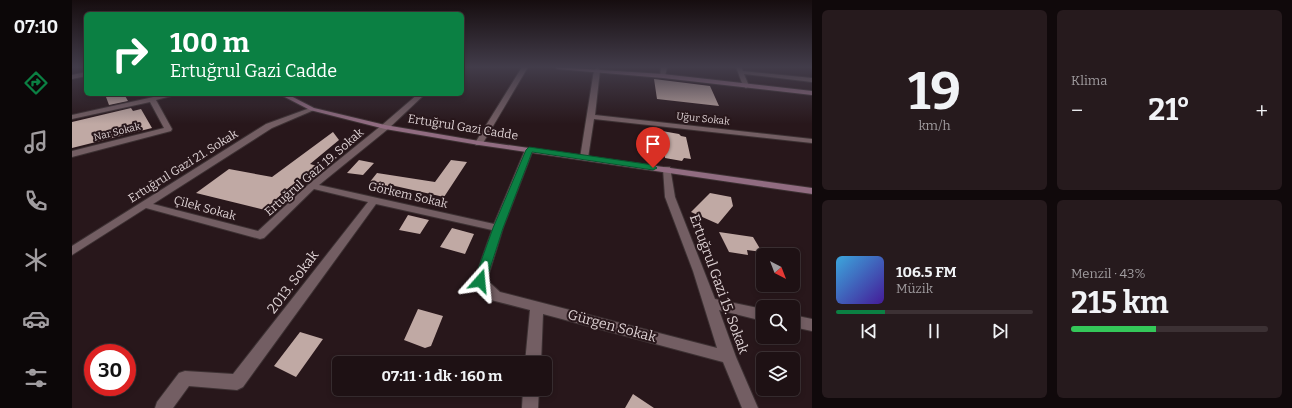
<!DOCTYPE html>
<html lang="tr">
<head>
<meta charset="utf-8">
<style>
  body { margin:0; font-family:Bitter,serif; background:#261a1d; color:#f1f3f6; height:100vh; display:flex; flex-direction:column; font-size:15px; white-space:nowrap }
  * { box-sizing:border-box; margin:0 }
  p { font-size:13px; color:#a19da0 }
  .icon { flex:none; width:22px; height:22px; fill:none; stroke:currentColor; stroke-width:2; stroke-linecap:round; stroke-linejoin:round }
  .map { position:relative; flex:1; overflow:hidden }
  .side { display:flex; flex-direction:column; gap:10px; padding:10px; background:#10090b; width:480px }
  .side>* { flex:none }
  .guide { position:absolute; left:12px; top:12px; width:380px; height:84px; border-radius:6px; box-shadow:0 2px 6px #0003,0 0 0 1px #3c3134; background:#0b8043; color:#fff; overflow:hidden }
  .needle { width:26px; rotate:138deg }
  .buttons { position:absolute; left:684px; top:248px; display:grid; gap:8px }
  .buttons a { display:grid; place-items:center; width:44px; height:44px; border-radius:6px; background:#1e1114; box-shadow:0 2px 6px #0003,0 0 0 1px #3c3134; font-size:20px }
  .speed { position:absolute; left:12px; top:344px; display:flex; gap:8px; font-size:20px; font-weight:700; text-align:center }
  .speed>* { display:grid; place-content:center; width:52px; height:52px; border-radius:50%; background:#1e1114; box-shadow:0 2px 6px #0003,0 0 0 1px #3c3134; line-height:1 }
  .speed .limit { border:6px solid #d22; background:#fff; color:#111 }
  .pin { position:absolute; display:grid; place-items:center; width:34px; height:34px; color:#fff; margin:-41px -17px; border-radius:50% 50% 50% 0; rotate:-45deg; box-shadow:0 0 4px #0007 }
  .pin .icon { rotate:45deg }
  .me { position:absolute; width:44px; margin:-22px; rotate:18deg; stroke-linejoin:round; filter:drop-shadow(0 0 3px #0008) }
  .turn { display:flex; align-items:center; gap:14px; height:84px; padding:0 20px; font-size:18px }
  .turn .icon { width:52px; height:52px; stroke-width:2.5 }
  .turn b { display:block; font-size:28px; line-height:34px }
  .big { font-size:30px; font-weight:700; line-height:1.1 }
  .side .card { flex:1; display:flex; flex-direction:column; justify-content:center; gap:6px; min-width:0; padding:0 14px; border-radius:6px; background:#261a1d }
  .side .dial { align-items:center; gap:0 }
  .dial b { font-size:52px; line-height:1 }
  .song { display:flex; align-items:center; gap:12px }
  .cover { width:48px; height:48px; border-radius:6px; background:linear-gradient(135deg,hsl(200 70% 55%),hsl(260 70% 35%)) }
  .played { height:4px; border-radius:2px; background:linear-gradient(90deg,#0b8043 25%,#3c3134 25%) }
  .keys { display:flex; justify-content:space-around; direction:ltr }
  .heat { display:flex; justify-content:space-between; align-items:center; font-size:22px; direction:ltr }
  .charge { height:6px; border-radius:3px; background:linear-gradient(90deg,#34c759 43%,#3c3134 0) }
  .side .tiles { flex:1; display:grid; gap:10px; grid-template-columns:repeat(2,1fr) }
  .trip { position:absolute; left:260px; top:356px; width:220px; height:40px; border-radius:6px; background:#1e1114; box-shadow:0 2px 6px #0003,0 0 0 1px #3c3134; font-weight:700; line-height:40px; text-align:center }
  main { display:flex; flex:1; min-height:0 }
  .tab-bar { display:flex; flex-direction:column; width:72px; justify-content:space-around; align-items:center; background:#0c0708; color:#a19da0 }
  .tab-bar .icon { width:28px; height:28px }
  .tab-bar .current { color:#0b8043 }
  .tab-bar b { font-size:18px; color:#f1f3f6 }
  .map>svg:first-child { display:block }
  .building { fill:#c0a9a4 }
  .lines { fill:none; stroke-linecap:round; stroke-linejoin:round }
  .street-casing { stroke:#3d3133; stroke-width:2 }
  .secondary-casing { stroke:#3d3133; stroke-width:2 }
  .street { fill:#735e63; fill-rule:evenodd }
  .secondary { fill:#916c81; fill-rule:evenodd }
  .route { fill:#0b8043; stroke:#07532c }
  .labels { text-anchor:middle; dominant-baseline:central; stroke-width:4; stroke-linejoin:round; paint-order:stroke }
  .far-street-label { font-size:10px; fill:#ded2d4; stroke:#28171b }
  .street-label { font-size:12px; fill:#ded2d4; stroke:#28171b }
  .near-street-label { font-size:14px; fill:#ded2d4; stroke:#28171b }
</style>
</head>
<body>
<main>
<nav class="tab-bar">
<b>07:10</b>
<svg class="icon current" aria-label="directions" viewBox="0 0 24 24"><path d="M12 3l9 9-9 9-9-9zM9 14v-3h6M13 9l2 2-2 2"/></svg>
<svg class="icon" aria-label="music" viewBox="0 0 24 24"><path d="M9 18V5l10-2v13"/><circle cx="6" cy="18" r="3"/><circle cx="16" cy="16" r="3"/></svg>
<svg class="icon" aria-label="phone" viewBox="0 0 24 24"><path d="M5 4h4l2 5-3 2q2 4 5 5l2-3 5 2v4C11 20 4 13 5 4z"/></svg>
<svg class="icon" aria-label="climate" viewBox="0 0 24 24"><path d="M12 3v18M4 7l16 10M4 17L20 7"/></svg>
<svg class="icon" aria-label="car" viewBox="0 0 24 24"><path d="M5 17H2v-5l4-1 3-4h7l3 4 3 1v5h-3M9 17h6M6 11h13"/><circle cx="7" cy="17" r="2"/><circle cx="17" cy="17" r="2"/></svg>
<svg class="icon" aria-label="filters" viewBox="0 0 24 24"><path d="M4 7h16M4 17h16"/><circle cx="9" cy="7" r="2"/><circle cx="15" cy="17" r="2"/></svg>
</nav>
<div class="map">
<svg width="740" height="408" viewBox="0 0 740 408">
  <rect width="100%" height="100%" fill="#28171b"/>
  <path class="building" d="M582,79L638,86L647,106L585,99Z
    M52,94L56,101L37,105L34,97Z
    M59,108L61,111L69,109L80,128L0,148V122Z
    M590,131L607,134L609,136L614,137L619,159L612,158L610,161L593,158Z
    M261,132L267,140L238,164L245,166L214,190L193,210L124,193L157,169L200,177Z
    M287,160L302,163L291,175L275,173Z
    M379,160L395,162L372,197L323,186L319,184V183L315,187L297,183L305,173L363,182Z
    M638,193L659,197L661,206L646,224L619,212Z
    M336,215L357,220L348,234L327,230Z
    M380,228L402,234L393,254L368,247Z
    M647,232L681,237L690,252L675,250L676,255L657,252Z
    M346,309L371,316L359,346L353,348L332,340Z
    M228,332L251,339L224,377L202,366Z
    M561,394L582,408H553Z"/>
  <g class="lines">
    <defs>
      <path id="street" d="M450,67H456L411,143L407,145H404L403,143Z
        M589,67H595L593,77L588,76Z
        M664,67H669L671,71L740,78V82L672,74L677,86L674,88L671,86Z
        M525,68L528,70L523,115L740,139V143L522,119L516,158L515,160H509L508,158L522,70Z
        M14,72V76L0,79V75Z
        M95,94H107L84,100L100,129L99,131L0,157V151L92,128L78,102L0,119V115Z
        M346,94H353L316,129L247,185L422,224L453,150L454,148H460L461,150L431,228L415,280L428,292L645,348L621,271L593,197L591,169L592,167H598L603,197L643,299L691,309V321L647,310L664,357L686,408H670L651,362L471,314L469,363H453L458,310L419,300L402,281L420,230L304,204L171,387L165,390L117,386L101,408H83L85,402L107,373L113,371L161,374L296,202L242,189L192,238L188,239L74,208L0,255V246L194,124L238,108H242V110L200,128L81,204L186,231L237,184L310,125Z
        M721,315L740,319V331L721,327Z
        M451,389H467L466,408H450Z"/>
      <path id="secondary" d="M483,67L591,74L740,91V95L591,78L485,69Z
        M207,94H215L242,108L313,125L407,141L740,188V194L407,145L313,129L238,110Z"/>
    </defs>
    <use href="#street" class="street-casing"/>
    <use href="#secondary" class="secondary-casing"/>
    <use href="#street" class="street"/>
    <use href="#secondary" class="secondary"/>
  </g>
  <linearGradient id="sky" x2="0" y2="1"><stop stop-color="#160d0f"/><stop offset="0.54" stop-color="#423c4a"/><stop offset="1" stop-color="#423c4a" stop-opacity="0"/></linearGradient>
  <rect width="740" height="124" fill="url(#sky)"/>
  <path class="route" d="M457,147L581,165L585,168L581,170L460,152L431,228L414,281L412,284L408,286L404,284L402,281L421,228L454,150Z"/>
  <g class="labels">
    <g class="far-street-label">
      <text transform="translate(631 119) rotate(6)">Uğur Sokak</text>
      <text transform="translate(45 132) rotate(-14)">Nar Sokak</text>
    </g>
    <g class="street-label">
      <text transform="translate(391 127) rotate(9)">Ertuğrul Gazi Cadde</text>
      <text transform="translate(111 166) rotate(-32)">Ertuğrul Gazi 21. Sokak</text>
      <text transform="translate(242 172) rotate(-41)">Ertuğrul Gazi 19. Sokak</text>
      <text transform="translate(336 195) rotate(13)">Görkem Sokak</text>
      <text transform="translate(133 208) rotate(15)">Çilek Sokak</text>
    </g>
    <g class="near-street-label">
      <text transform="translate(221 282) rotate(-53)">2013. Sokak</text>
      <text transform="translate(647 284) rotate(70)">Ertuğrul Gazi 15. Sokak</text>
      <text transform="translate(540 326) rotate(15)">Gürgen Sokak</text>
    </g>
  </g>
</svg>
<div class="buttons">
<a><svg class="needle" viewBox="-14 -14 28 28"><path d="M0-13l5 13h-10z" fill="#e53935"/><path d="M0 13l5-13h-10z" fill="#a19da0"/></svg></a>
<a><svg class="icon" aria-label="search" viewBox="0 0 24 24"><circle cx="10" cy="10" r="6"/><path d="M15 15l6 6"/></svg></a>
<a><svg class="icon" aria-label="layers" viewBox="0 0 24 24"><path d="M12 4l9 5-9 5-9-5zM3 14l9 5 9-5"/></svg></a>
</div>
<div class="speed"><div class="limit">30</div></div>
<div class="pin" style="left:581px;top:168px;background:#d93025"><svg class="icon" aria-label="arrive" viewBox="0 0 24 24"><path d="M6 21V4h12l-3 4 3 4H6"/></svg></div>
<svg class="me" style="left:408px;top:281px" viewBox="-20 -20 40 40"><path d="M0-17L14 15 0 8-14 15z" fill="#0b8043" stroke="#fff" stroke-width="4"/></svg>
<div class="trip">07:11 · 1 dk · 160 m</div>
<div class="guide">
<div class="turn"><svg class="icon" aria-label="right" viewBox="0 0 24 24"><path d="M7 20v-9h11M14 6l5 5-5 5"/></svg><div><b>100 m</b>Ertuğrul Gazi Cadde</div></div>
</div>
</div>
<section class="side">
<div class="tiles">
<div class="card dial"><b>19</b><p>km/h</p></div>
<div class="card"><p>Klima</p>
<div class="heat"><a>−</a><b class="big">21°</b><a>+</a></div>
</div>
<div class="card">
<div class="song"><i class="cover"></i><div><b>106.5 FM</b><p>Müzik</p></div></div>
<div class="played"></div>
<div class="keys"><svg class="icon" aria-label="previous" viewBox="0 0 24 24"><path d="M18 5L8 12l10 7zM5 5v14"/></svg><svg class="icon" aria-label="pause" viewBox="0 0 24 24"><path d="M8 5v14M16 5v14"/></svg><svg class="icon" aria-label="next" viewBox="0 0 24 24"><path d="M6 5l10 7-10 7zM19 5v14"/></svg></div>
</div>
<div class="card"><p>Menzil · 43%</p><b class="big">215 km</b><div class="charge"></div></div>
</div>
</section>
</main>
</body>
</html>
